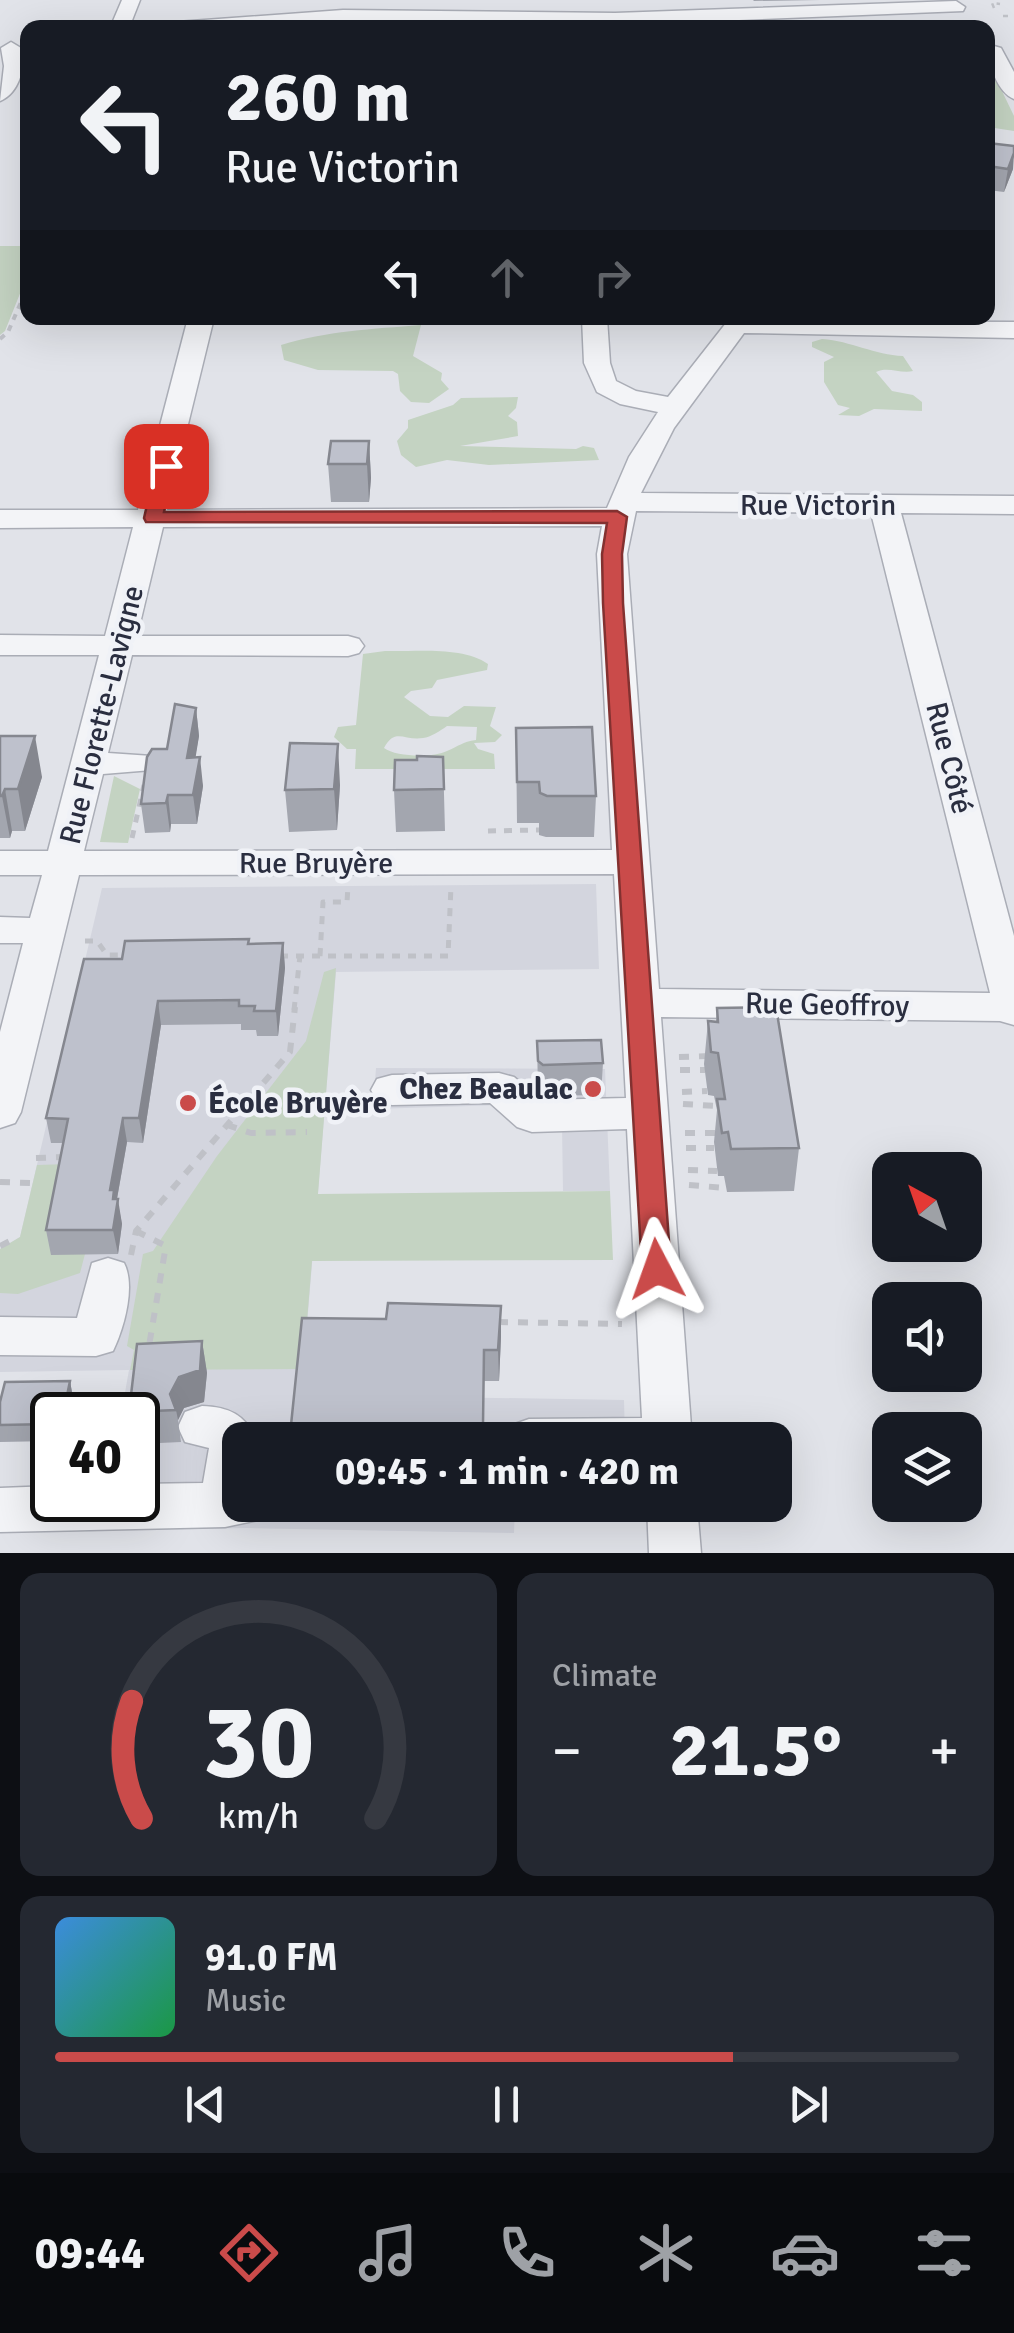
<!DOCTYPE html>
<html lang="en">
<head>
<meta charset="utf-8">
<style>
  body { margin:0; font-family:Signika,sans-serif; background:#242831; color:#f1f3f6; height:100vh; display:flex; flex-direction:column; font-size:38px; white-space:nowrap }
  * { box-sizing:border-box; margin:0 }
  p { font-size:32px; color:#9ea1a6 }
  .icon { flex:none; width:55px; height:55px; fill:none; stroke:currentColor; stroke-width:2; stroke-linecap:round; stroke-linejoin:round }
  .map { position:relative; height:1553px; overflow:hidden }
  .side { display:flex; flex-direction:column; gap:20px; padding:20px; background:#0d0f14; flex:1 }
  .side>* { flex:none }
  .banner { position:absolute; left:20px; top:20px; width:975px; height:305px; border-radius:20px; box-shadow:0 10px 40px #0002; background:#171b24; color:#f1f3f6; overflow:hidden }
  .needle { width:65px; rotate:320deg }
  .buttons { position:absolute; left:872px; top:1152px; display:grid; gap:20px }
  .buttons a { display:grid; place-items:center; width:110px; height:110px; border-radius:20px; background:#171b24; box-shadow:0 10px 40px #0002; font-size:50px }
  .speed { position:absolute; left:30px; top:1392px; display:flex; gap:20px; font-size:50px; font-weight:700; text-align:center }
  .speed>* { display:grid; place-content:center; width:130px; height:130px; border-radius:50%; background:#171b24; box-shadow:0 10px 40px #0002; line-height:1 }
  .speed .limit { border:5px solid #111; border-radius:15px; background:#fff; color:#111 }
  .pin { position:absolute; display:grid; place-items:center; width:85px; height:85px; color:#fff; margin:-42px; border-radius:20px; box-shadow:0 5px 15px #0006 }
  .me { position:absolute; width:110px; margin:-55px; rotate:356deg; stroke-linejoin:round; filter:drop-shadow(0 0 8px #0008) }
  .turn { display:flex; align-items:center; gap:35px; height:210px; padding:0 40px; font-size:45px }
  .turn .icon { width:130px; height:130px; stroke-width:2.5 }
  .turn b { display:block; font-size:70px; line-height:85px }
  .lanes { display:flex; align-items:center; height:95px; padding:0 40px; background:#0003; justify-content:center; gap:50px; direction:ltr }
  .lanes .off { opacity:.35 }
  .big { font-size:75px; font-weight:700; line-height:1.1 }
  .side .tile { flex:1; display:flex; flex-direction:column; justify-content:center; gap:15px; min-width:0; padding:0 35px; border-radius:20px; background:#242831 }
  .side .dial { align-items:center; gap:0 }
  .dial svg { height:260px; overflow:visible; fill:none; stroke:#363941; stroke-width:7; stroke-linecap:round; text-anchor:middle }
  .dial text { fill:#f1f3f6; stroke:none }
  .song { display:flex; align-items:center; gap:30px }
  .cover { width:120px; height:120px; border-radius:15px; background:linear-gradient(135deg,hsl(210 70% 55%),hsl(140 70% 35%)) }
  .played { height:10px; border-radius:5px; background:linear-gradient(90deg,#ca4b4a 75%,#363941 75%) }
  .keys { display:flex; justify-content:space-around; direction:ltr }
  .heat { display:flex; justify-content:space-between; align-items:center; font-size:55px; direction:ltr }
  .side .tiles { flex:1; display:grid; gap:20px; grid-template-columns:1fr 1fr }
  .tile:last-child { grid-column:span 2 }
  .trip { position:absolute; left:222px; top:1422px; width:570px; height:100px; border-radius:20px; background:#171b24; box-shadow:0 10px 40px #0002; font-weight:700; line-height:100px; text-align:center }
  .tab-bar { display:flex; height:160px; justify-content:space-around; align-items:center; background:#090b0e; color:#9ea1a6 }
  .tab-bar .icon { width:70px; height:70px }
  .tab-bar .current { color:#ca4b4a }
  .tab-bar b { font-size:45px; color:#f1f3f6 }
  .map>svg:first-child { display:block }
  .built { fill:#d3d5de }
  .green { fill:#c4d3c2; fill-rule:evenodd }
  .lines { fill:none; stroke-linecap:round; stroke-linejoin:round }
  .minor-casing { stroke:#aaadb6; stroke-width:3 }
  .path-far3 { stroke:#bfc1c7; stroke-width:2.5; stroke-dasharray:5 5; stroke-linecap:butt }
  .path-far2 { stroke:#bfc1c7; stroke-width:4; stroke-dasharray:6 6; stroke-linecap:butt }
  .path-far1 { stroke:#bfc1c7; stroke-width:5; stroke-dasharray:8 8; stroke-linecap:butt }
  .path { stroke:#bfc1c7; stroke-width:6; stroke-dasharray:10 10; stroke-linecap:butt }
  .minor { fill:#f3f4f7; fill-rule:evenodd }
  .wall { fill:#a3a6af }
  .shaded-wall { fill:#85878f }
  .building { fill:#bec1cc; stroke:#85878f; stroke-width:2.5 }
  .route { fill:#ca4b4a; stroke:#833130; stroke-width:2.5 }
  .poi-dot { fill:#ca4b4a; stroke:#f0f2f7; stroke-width:4 }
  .labels { text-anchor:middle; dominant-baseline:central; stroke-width:9; stroke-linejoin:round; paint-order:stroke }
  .street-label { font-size:30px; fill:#2a2e40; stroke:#f0f2f7 }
  .poi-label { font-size:30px; font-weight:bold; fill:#2a2e40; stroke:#f0f2f7; text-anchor:end }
</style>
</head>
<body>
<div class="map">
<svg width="1014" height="1553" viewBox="0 0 1014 1553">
  <rect width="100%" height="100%" fill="#e1e3e9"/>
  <path class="built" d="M596,884L599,969L336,972L305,1349L377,1396L624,1400L625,1440H240V1505H515L514,1533L247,1528L0,1532V1488H52V1500H138V1415H121L129,1370L0,1372V1249L20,1237L102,888Z
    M376,1068L605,1069L610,1191H563L562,1125L502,1105L373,1109Z"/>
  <path class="green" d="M988,62L1014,116V131L988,127Z
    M0,246H28L27,276L5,331L0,335Z
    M421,325L413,356L442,373L441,380L449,389L429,403L411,402L400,391L398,374L393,371L318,370L284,360L281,345C327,331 372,329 421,325Z
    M822,339C851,341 875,355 903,356L913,371C900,374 888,366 876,372L892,391L913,395L922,402V411L874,409L859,416L838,415L850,408L838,405L824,382V362L834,357L812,347V342Z
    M518,397L516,408L508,416L517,422L518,436L460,446L576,449L583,446L594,448L599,460L489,465L447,460L416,467L401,455L397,441L408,428V420L453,405L461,398Z
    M385,651C416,652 462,646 488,664L487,670L437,680L432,688L411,691L404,697L430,716L448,717L464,706L496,707L490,726L502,735L495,742L474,743L478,749L494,754L495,769H355L356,749H347L334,737L338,727L356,725L363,654ZM447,726L477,727L476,740C462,742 459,746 447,751C433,758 396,757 384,748C395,727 404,741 423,738C431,737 440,731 447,726Z
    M114,776L140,789L128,843L100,842Z
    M336,968L318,1194L610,1191L613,1260L312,1261L303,1369L130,1370L134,1350L127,1346L143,1254L153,1251L217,1156L306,1041L324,972Z
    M69,1164L85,1254L80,1273L18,1294L0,1293V1249L20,1237L37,1165Z"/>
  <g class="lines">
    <defs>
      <path id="minor" d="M122,0H140L129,28H110Z
        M956,1L965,7L963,11L615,25L343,22L264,28H168L177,22L343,10L615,13Z
        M11,42L21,48C26,65 20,93 0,101L4,66L1,48Z
        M994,46L1001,48L1014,72V99C998,93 988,64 988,48Z
        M188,318H214L167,510L607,508L629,457L658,412L620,404L597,392L584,363L582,318H607L610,363L616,381L636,391L668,397L730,318L771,321L1014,322V338L744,333L674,428L641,493L1014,496V514L901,513L1014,936V1025L1000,1021L661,1017L692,1440H505L512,1425L529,1419L642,1418L627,1129L532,1132L517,1127L490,1103L392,1105L377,1101L371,1090L377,1079L392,1075L499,1073L514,1077L541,1100L626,1098L614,874L79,875L21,1112L15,1123L0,1128V1032L23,943H0V917L30,918L42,875H0V851H48L99,655H0V635L105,636L133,527L0,528V510H138ZM636,511L871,513L990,993L659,989L627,554ZM602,526L597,554L612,850L84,851L103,774L152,770L157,763L152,756L108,753L132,655L348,656L359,653L364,646L359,639L348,636H137L163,527Z
        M108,1258L124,1263C136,1286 124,1328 113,1351L96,1356L0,1355V1317L77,1318L92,1263Z
        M202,1406C230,1407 245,1415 257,1440H240V1505H265L258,1520L225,1527L0,1532V1488L52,1486V1500H138V1484L203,1483L209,1448L185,1442L178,1427L185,1412Z
        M647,1505H697L701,1553H649Z"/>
    </defs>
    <use href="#minor" class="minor-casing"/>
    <path class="path-far3" d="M994,8L992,3L1000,4
      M1003,16H1008"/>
    <path class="path-far2" d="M0,339L8,332L28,286"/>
    <path class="path-far1" d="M488,831L539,830
      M132,838L144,785
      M85,941H97L107,955H129
      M280,956H448L451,886
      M320,956L323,902H347L348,886
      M294,1010L300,956"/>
    <path class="path" d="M679,1057L711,1056
      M680,1070H705
      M682,1092L707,1091
      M683,1104L716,1106
      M227,1125L251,1133L307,1132
      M685,1133H721
      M686,1148H714
      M36,1158L67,1157
      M688,1170L717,1171
      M0,1182L31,1183
      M689,1185L726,1188
      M136,1231L164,1245L165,1251L149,1346
      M0,1246L16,1238
      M131,1255L136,1231L290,1052L295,1007
      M498,1322L622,1324"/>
    <use href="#minor" class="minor"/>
  </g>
  <path class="wall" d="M753,0H820L754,1Z
    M988,143L1013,169L1004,192L988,190Z
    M369,441L371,478L369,502H331L328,464Z
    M196,708L199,736L195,757L203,786L197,824H171L170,832L145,833L141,804L167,749Z
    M516,728L596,796L594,837H546L539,835V823H517Z
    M0,736L42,777L25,831H12L10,838H0Z
    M443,757L445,831L396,832L394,790L417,760Z
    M340,785L337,830L289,832L285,790Z
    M283,943L285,968L278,1036H257L256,1030H241V1024L161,1025L143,1143L127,1142L117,1199L122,1224L118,1254L51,1255L46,1230L64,1143H51L46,1118L122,959L249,944Z
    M717,1008L799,1148L794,1191L727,1192L724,1176H718L714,1142L717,1110L714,1096L708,1095L704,1064L708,1021L716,1022Z
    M537,1041L603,1063L601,1095L542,1096L538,1092Z
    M501,1337L499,1381H484L483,1440H293L291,1425Z
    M202,1341L207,1373L204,1402L184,1408L178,1420L181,1442L138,1444V1415H130L129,1412Z
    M70,1381L73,1398L52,1415V1441L0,1442V1402Z"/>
  <path class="shaded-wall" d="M1014,153L1013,169L1004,192L1008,169Z
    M369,441L371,478L369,502L367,464Z
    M196,708L199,736L191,786L187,758Z
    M35,736L42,777L25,831L18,789Z
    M338,744L340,785L337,830L334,789Z
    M200,757L203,786L197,824L193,795Z
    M5,789L12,831L10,838L2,796Z
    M168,795L171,824L170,832L166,803Z
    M283,943L285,968L278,1036L276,1011Z
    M158,1001L161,1025L143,1143L139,1118Z
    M123,1118L127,1142L116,1204L118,1199L122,1224L118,1254L113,1230L110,1190Z
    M501,1306V1337L499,1381L498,1350Z
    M202,1341L207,1373L204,1402L184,1408L178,1420L176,1410L170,1394Z
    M70,1381L73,1398L70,1415H63Z"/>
  <path class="building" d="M988,143L1014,146V153L1008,169L988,166Z
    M331,441H369L367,464H328Z
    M175,704L196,708L187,758L200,757L193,795H168L166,803L141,804L147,757L152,749H167Z
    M592,727L596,796H547L540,793L539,782H517L516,728Z
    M0,736H35L18,789H5L2,796H0Z
    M290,743L338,744L334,789L285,790Z
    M417,756L443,757L444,789L394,790L395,760H417Z
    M249,939L248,944L283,943L276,1011H254L255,1006H239V1000L158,1001L139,1118H123L110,1190H114L113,1199H118L113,1230H46L68,1119L46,1118L84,959H122L125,941Z
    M776,1007L799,1148L731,1149L728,1132L722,1133L717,1099H725L718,1053L711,1052L708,1021L718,1022L717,1008Z
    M601,1040L603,1063L543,1065L538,1061L537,1041Z
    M388,1303L501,1306L498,1350H484L483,1424L291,1425L302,1318L386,1319Z
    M202,1341L200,1370L179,1377L170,1394L176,1410L129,1412L137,1344Z
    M70,1381L63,1415H52V1424L0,1425V1402L5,1382Z"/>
  <path class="route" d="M166,460L175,466L164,512L617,511L627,517L622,554L623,603L671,1269L667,1278L657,1281L646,1278L642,1269L603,603L602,554L607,523L146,522L144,518L156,466Z"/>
  <g class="poi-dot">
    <circle cx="593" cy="1089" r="10"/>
    <circle cx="188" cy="1103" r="10"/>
  </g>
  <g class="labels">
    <g class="street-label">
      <text x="818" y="505">Rue Victorin</text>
      <text transform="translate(102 715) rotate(-76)">Rue Florette-Lavigne</text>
      <text transform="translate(949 758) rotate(76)">Rue Côté</text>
      <text x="316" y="863">Rue Bruyère</text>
      <text transform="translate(827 1005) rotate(1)">Rue Geoffroy</text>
    </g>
    <g class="poi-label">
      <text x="573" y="1089">Chez Beaulac</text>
      <text x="208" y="1103" text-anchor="start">École Bruyère</text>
    </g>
  </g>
</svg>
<div class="buttons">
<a><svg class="needle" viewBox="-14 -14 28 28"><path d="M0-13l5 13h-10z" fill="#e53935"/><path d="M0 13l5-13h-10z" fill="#9ea1a6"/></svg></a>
<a><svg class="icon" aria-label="sound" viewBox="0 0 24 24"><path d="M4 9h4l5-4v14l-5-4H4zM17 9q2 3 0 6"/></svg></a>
<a><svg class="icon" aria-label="layers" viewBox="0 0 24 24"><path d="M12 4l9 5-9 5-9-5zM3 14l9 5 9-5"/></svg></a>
</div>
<div class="speed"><div class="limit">40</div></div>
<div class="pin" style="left:166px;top:466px;background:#d93025"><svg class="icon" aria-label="arrive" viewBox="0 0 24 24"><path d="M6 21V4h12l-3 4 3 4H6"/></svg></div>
<svg class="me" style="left:657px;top:1269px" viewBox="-20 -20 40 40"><path d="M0-17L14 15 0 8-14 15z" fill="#ca4b4a" stroke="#fff" stroke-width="4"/></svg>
<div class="trip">09:45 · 1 min · 420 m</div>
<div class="banner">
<div class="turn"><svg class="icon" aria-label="left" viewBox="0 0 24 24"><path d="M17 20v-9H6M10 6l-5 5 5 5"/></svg><div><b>260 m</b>Rue Victorin</div></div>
<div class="lanes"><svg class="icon" aria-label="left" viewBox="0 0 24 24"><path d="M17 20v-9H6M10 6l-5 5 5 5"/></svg><svg class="icon off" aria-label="ahead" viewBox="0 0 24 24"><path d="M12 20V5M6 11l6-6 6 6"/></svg><svg class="icon off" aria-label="right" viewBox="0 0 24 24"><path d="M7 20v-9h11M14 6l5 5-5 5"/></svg></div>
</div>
</div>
<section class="side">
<div class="tiles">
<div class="tile dial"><svg viewBox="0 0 100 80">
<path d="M14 69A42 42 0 1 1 86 69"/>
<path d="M14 69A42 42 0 0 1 11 33" stroke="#ca4b4a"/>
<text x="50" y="56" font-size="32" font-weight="700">30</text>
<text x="50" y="72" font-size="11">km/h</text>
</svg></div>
<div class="tile"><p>Climate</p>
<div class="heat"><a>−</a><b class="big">21.5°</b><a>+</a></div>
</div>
<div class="tile">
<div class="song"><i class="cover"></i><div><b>91.0 FM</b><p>Music</p></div></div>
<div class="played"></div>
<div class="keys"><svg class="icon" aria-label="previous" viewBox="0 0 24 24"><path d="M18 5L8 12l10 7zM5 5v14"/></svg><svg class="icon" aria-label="pause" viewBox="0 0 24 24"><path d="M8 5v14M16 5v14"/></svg><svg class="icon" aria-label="next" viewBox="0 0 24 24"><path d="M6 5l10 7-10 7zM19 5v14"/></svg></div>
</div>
</div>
</section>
<nav class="tab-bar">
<b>09:44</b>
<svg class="icon current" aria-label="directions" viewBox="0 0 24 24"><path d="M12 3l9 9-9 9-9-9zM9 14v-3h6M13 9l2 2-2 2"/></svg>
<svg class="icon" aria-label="music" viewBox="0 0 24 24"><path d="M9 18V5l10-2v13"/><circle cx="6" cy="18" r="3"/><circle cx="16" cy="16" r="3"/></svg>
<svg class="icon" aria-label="phone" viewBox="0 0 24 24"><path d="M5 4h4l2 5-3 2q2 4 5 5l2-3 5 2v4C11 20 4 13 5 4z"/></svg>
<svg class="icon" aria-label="climate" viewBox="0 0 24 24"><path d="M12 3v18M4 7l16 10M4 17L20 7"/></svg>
<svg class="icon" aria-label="car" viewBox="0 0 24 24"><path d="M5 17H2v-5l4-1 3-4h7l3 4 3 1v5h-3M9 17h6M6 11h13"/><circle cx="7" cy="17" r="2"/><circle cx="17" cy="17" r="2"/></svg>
<svg class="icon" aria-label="filters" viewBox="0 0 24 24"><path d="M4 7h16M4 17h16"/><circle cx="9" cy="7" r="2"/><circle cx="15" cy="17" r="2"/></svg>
</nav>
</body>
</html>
